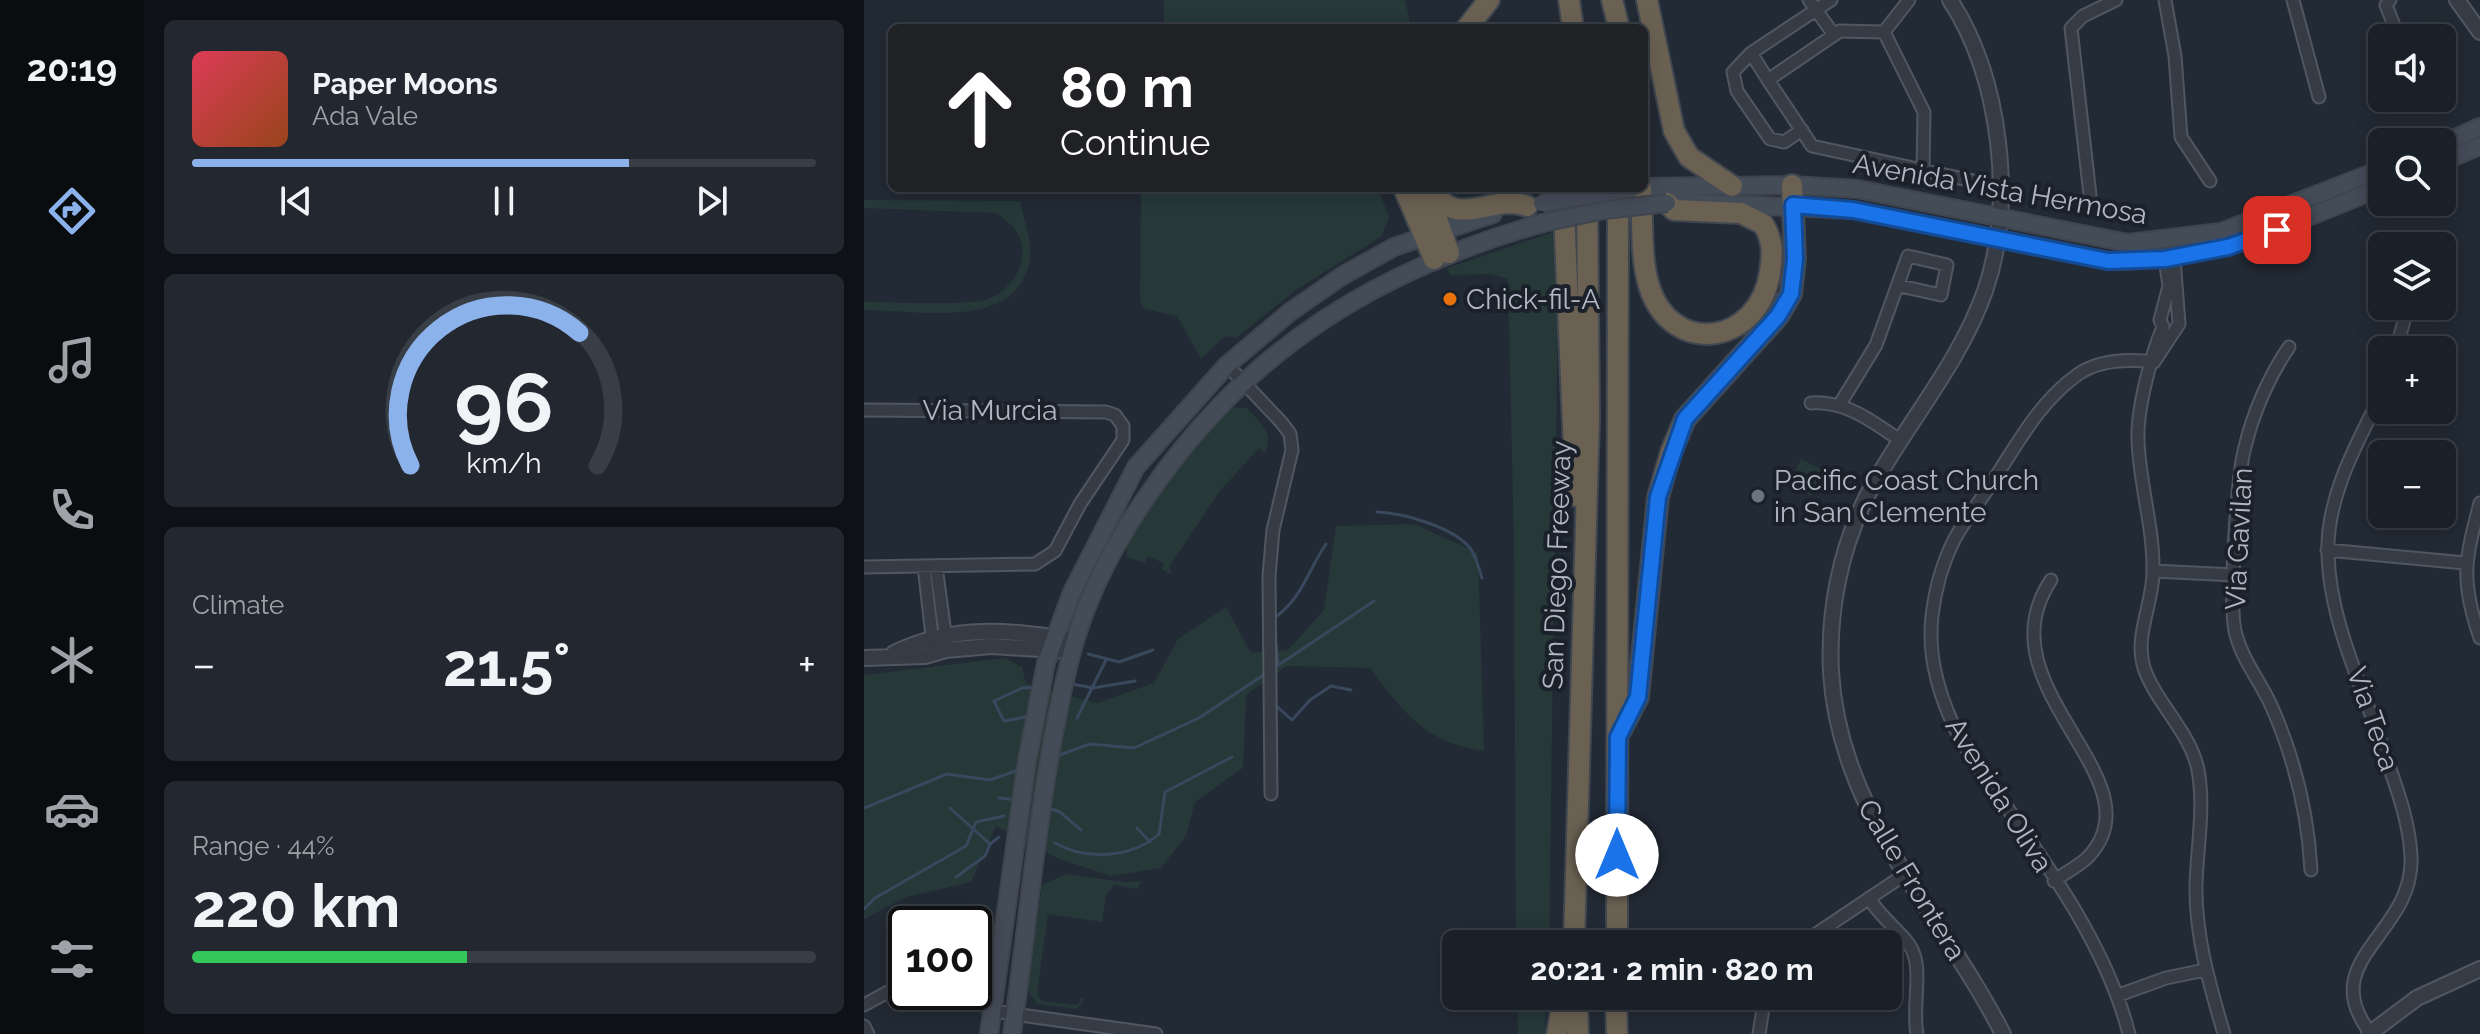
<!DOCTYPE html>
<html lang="en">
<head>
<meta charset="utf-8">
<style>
  body { margin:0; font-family:Raleway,sans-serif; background:#232830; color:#f1f3f6; height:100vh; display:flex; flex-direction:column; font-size:30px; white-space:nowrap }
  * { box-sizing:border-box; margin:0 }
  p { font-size:26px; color:#9fa3a8 }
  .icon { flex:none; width:44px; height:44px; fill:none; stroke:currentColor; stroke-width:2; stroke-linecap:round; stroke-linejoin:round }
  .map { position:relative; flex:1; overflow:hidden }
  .panel { display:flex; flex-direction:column; gap:20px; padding:20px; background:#0e1216; width:720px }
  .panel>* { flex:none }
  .hud { position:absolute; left:24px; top:24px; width:760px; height:168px; border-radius:12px; box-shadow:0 4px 20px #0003,0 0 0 2px #383e45; background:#202124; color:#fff; overflow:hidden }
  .controls { position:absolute; left:1504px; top:24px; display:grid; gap:16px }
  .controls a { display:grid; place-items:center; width:88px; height:88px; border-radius:12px; background:#1a2028; box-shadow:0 4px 20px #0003,0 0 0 2px #383e45; font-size:40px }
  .speed { position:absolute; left:24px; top:906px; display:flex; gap:16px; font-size:40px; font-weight:700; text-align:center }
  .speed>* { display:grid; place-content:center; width:104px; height:104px; border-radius:50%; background:#1a2028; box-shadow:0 4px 20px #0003,0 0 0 2px #383e45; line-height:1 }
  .speed .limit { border:4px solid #111; border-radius:12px; background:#fff; color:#111 }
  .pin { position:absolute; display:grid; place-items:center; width:68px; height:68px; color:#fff; margin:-34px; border-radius:16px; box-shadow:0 4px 12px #0006 }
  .me { position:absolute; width:88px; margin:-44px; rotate:0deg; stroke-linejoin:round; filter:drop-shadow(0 0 6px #0008) }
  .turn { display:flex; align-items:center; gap:28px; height:168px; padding:0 40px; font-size:36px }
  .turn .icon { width:104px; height:104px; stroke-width:2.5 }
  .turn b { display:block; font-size:56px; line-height:68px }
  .big { font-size:60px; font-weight:700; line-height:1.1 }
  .panel .tile { flex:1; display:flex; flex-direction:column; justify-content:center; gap:12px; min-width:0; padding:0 28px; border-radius:12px; background:#232830 }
  .panel .dial { align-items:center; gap:0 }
  .dial svg { height:208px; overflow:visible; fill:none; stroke:#383e45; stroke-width:7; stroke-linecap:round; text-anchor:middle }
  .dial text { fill:#f1f3f6; stroke:none }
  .song { display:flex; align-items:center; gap:24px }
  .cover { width:96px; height:96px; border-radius:12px; background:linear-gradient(135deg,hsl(350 70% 55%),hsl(20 70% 35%)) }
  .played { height:8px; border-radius:4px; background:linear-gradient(90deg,#8cb2eb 70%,#383e45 70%) }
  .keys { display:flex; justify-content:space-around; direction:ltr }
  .heat { display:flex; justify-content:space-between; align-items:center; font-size:44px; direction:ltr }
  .charge { height:12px; border-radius:6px; background:linear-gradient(90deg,#34c759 44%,#383e45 0) }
  .trip { position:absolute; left:578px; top:930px; width:460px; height:80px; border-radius:12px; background:#1a2028; box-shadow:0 4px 20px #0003,0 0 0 2px #383e45; font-weight:700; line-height:80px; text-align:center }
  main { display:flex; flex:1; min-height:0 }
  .tabs { display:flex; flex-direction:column; width:144px; justify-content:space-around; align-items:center; background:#0a0d10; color:#9fa3a8 }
  .tabs .icon { width:56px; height:56px }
  .tabs .active { color:#8cb2eb }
  .tabs b { font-size:36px; color:#f1f3f6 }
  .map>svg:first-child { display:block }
  .green { fill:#273838 }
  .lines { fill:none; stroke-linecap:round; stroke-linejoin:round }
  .stream { stroke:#39485d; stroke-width:3 }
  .minor-casing { stroke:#505760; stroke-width:15 }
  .tertiary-casing { stroke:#505760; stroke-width:18 }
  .secondary-casing { stroke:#3f454f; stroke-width:20 }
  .motorway-casing { stroke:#404750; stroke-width:24 }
  .minor { stroke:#353c46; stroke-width:11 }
  .tertiary { stroke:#353c46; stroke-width:14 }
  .secondary { stroke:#444c58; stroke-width:16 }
  .motorway { stroke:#6b6153; stroke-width:20 }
  .secondary-bridge-casing { stroke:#3f454f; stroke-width:20; stroke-linecap:butt }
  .secondary-bridge { stroke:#444c58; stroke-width:16 }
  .route-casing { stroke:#114b97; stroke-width:20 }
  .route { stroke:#1a73e8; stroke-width:14 }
  .food-dot { fill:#e8710a; stroke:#1b212a; stroke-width:3 }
  .worship-dot { fill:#6b7280; stroke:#1b212a; stroke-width:3 }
  .labels { text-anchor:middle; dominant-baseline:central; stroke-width:8; stroke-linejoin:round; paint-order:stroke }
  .street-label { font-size:28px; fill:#b0b7c2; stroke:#1b212a }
  .poi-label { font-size:28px; fill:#b0b7c2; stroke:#1b212a; text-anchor:start }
</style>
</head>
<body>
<main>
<nav class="tabs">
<b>20:19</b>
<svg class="icon active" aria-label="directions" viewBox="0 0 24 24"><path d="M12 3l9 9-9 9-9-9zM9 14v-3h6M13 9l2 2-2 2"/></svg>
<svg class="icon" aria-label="music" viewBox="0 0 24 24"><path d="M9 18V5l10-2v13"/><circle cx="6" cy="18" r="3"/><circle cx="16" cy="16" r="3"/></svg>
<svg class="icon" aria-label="phone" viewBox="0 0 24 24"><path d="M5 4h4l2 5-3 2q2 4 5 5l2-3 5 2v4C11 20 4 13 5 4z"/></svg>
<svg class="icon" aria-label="climate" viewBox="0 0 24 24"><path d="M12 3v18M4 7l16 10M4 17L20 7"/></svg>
<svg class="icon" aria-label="car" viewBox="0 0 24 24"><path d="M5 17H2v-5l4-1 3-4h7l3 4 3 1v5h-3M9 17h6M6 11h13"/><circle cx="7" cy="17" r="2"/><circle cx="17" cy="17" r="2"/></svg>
<svg class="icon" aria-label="filters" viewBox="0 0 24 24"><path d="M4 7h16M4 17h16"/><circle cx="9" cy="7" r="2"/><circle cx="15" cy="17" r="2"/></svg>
</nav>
<section class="panel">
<div class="tile">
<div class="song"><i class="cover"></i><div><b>Paper Moons</b><p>Ada Vale</p></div></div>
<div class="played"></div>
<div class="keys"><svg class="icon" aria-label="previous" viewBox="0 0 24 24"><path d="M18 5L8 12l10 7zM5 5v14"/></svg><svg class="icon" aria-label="pause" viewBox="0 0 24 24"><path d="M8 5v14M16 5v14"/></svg><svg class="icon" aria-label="next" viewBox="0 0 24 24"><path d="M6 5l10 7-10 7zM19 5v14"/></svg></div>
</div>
<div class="tile dial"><svg viewBox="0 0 100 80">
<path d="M14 69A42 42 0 1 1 86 69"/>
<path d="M14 69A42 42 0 0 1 79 18" stroke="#8cb2eb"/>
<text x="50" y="56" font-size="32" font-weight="700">96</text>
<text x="50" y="72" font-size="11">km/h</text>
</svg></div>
<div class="tile"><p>Climate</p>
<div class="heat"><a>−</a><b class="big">21.5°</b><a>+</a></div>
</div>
<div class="tile"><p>Range · 44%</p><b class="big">220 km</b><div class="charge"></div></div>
</section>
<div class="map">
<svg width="1616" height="1034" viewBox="0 0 1616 1034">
  <rect width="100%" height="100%" fill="#222a35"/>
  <path class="green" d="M300,0H541L546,23L544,28H300Z
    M298,188H514L525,217L518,236L432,290L372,338L361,336L337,359L313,316L280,309L276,301L277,194Z
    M0,200L156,201C160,221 171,247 164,268C146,330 51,310 0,310V302C24,302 108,306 124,299C141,292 155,277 158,258C162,238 147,222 132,213L0,208Z
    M695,230L685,944H652L650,546L644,279L626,274L586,275L583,268Z
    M366,407L383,408C396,423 411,432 401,453L395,448L355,492L305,567L308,574L298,570L299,563L284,556L281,563L263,557L262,547C291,495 325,450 366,407Z
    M937,459L959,470L947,496L926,483Z
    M550,524L614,553L620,751C560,742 541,714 506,668L423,666L382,695L379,768L331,802L322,836L297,868L247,876L195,859L132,826L107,882L43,897L0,919V675L141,658L158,667L162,684L233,703L290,683L314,639L362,607L387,653L424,650L460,610L472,526Z
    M202,874L260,882L277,881L274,889L250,885L242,896L238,922L184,914L173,993L177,1001L214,1005L217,997L221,999L213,1009L173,1004L163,989L178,885Z
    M653,996H682L681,1034H654Z"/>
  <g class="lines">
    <path class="stream" d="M513,512C539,513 589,527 606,548C612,556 615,569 618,578
      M410,618C438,599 444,570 462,544
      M411,633L414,665
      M224,654L255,662L289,650
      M410,668L510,601
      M208,684L229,688L271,681
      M410,704L428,720L446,700L467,686L487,690
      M167,716L140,721L130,701L158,688L172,687
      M213,718L242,660
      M190,757L226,744L270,748L335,718L401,674
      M135,798L153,800
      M0,808L83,774L126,780L157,769
      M86,808L126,844
      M184,808L196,812L217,830
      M273,828L286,842
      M191,843C222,861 268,858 295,834L301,792L368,757
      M92,877L121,856L126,844L135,837
      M0,909L11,898L102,846L112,822L140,816"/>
    <defs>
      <path id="minor" d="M945,0L970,35
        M1301,0L1311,56L1317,137L1346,181
        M1429,0L1455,97
        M1526,0L1522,5L1535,38
        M1020,32L1045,0
        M887,53L904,80L976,31L1020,32L1060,112L1059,170
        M904,80L948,146L1109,181
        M938,130L920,142L906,139L873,91L869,72L887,53L967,0
        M1226,195L1207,28L1219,16L1252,0
        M1301,259L1305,286L1296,320L1299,327C1287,355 1273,409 1274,439C1275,483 1290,527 1289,572C1289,604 1270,636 1280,668C1292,703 1327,733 1334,770C1341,808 1333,847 1332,885C1331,936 1346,986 1360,1034
        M1425,347C1405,376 1389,413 1381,447C1373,476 1364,608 1372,635C1379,661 1396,681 1407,705C1430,757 1444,814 1447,870
        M1532,350L1541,317
        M1290,362L1315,324L1310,258
        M363,365L418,423L426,434L428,450L409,530L405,576L407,794
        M947,403C983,401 1008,421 1037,441
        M976,404L1012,345L1044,256L1083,265L1077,295L1036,286
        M0,410L242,412L251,415L259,426V440L216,504L191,551L171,564L0,567
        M1616,503C1601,560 1596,580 1616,638
        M1463,550L1601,563
        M60,566L69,645
        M72,566L82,641
        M1290,571L1370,575
        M1187,580C1115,687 1297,778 1225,856C1216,866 1200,873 1190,881
        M1005,898C1017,919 1043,936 1049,952C1058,972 1048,1009 1053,1034
        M937,944L1040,875
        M1255,995L1302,978L1341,970
        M0,1005L42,982
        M128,1011L292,1034
        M0,1026L4,1034
        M895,1034L901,996
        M1265,1034C1238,928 1156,830 1096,739C1077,701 1063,660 1068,616C1071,590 1078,564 1090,540C1100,521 1115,503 1127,484C1153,445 1174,403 1213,375C1234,360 1265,359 1290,362
        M1507,1034C1449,959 1551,935 1547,856C1545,817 1530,782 1518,745C1497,684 1465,618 1464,553C1462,497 1494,441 1518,393"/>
      <path id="tertiary" d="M1086,0C1114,43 1128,91 1134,142C1140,193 1138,242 1121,291C1094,367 1040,426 1003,496C976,550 964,612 967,672C975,814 1078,914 1139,1034
        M1593,0L1616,32
        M30,653C91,623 147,631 212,640
        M0,658L61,656L82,650L127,646L208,651
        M1505,1034L1553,998L1616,969"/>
      <path id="secondary" d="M1578,144L1616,127
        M1578,162L1616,146
        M780,187L928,185L993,189L1264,243L1357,232L1518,169
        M812,202L989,210L1244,261C1343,262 1428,224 1518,187
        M125,1034L163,761L182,663L208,592L272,467L363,365L426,312L478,276L530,247L629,214
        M148,1034C166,910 175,785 205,663C220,601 251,541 288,489C386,348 515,269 679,223"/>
      <path id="motorway" d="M705,0L709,28
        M748,0L755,28
        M783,0L810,131L825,157L868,186
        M603,28L625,0
        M540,188L570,259
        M568,188C589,232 630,193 663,206
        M699,188L712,496
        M777,188C779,219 776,256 785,286C808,359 896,344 906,272C909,254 909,240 899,224L877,213L810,210L803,203
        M562,189L585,253
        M757,730L774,697L794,497L807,452L821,419L914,316L927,294L931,259L928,185
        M710,944L725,418L723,188
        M753,944L754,188
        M713,996L714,1034
        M752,996L753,1034
        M693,1034L700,996"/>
    </defs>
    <use href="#minor" class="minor-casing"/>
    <use href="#tertiary" class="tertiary-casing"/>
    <use href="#secondary" class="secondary-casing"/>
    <use href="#motorway" class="motorway-casing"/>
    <use href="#minor" class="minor"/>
    <use href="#tertiary" class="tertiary"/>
    <use href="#secondary" class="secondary"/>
    <use href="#motorway" class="motorway"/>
    <defs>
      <path id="secondary-bridge" d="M678,203L769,188
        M679,223L740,210L803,203"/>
    </defs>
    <use href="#secondary-bridge" class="secondary-bridge-casing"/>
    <use href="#secondary-bridge" class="secondary-bridge"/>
  </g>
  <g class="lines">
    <defs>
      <path id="route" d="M753,855L754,737L774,697L794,497L821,419L914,316L927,294L931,259L929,205L989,210L1244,261L1301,259L1364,247L1413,230"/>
    </defs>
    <use href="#route" class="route-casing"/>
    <use href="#route" class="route"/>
  </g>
  <circle class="food-dot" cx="586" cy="299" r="8"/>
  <circle class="worship-dot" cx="894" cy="496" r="8"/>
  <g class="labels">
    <g class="street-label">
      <text transform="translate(1136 189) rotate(10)">Avenida Vista Hermosa</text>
      <text x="126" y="410">Via Murcia</text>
      <text transform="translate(1375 539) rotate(-87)">Via Gavilan</text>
      <text transform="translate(693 565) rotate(-88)">San Diego Freeway</text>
      <text transform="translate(1509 719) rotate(71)">Via Teca</text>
      <text transform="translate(1135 795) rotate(58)">Avenida Oliva</text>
      <text transform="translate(1048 880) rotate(59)">Calle Frontera</text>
    </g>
    <g class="poi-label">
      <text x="602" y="299">Chick-fil-A</text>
      <text x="910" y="480">Pacific Coast Church<tspan x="910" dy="32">in San Clemente</tspan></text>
    </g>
  </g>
</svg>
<div class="controls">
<a><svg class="icon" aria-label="sound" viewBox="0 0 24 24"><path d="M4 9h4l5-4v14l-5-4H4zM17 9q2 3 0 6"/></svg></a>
<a><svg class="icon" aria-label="search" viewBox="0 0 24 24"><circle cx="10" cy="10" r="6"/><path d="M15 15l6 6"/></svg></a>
<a><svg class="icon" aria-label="layers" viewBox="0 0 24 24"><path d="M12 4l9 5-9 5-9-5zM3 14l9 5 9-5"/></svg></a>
<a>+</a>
<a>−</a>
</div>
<div class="speed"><div class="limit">100</div></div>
<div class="pin" style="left:1413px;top:230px;background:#d93025"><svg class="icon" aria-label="arrive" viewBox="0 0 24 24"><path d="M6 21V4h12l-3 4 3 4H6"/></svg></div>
<svg class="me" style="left:753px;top:855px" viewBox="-20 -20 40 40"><circle r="19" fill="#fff"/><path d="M0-13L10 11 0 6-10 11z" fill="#1a73e8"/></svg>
<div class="trip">20:21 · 2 min · 820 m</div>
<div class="hud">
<div class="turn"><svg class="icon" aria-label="ahead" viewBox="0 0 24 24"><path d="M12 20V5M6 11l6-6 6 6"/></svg><div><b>80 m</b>Continue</div></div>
</div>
</div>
</main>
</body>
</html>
